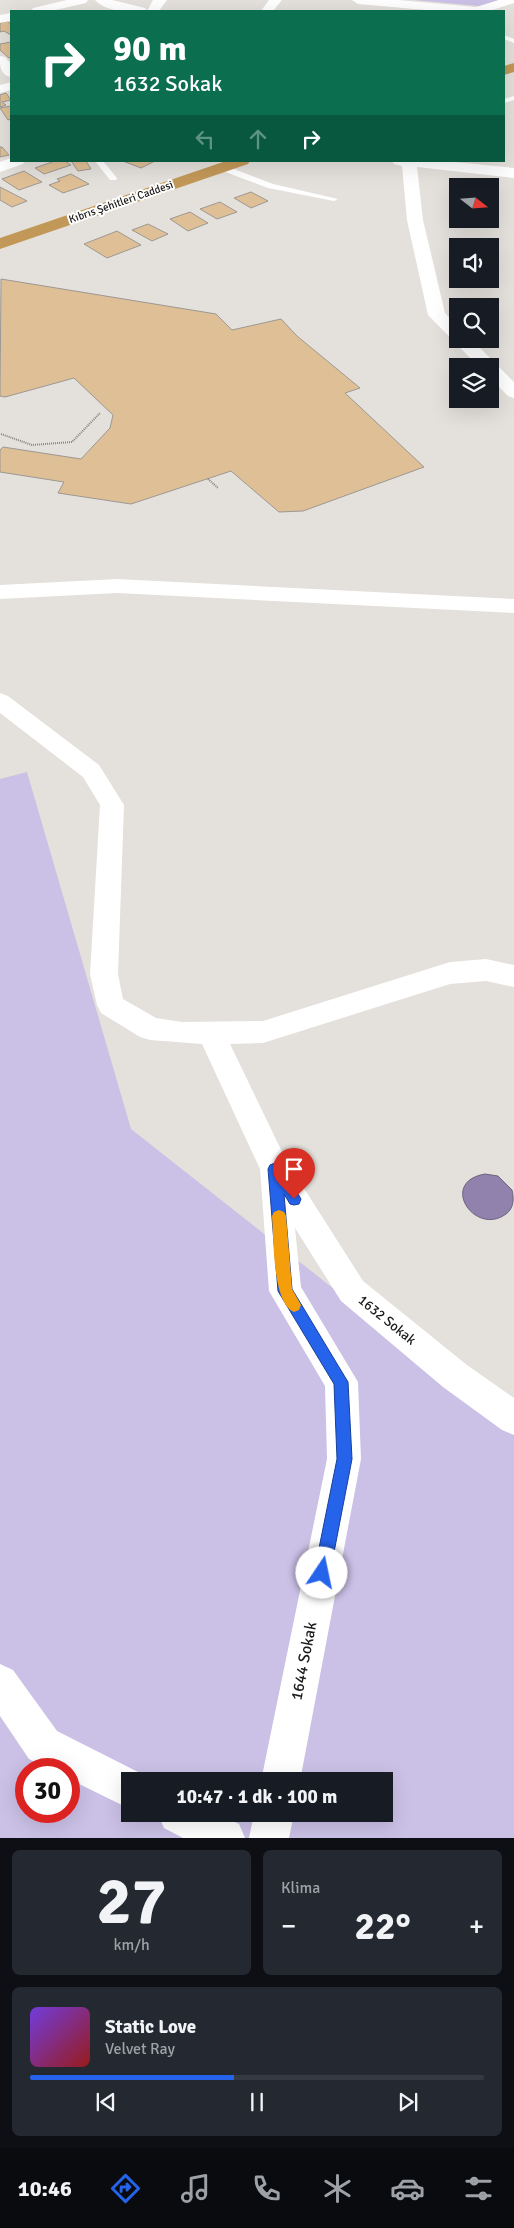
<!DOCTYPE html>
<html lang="tr">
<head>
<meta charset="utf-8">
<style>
  body { margin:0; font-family:Signika,sans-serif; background:#242831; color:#f1f3f6; height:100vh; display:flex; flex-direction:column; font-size:19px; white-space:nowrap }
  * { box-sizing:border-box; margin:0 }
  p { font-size:16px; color:#9ea1a6 }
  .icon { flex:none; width:28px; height:28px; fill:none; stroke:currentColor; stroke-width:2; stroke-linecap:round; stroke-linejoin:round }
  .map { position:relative; height:1838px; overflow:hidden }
  .panel { display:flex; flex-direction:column; gap:12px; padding:12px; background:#0d0f14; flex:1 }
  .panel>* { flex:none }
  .banner { position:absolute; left:10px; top:10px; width:495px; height:152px; border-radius:0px; box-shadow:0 5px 20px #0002; background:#0b6e4f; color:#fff; overflow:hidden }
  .needle { width:32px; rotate:107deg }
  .tools { position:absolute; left:449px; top:178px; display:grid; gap:10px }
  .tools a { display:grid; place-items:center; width:50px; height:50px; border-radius:0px; background:#171b24; box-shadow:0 5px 20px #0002; font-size:25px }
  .speed { position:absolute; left:15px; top:1758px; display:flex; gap:10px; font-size:25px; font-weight:700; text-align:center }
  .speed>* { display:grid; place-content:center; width:65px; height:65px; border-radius:50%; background:#171b24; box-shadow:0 5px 20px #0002; line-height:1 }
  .speed .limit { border:8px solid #d22; background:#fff; color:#111 }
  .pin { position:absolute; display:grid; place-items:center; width:42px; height:42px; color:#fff; margin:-51px -21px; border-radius:50% 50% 50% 0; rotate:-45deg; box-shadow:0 0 5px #0007 }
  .pin .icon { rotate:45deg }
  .me { position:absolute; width:55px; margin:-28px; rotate:11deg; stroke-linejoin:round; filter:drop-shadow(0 0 4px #0008) }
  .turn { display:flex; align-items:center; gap:18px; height:105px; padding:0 20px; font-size:22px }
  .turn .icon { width:65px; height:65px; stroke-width:2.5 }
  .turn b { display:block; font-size:35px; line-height:42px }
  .lanes { display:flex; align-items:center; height:48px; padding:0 20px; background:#0003; justify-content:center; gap:25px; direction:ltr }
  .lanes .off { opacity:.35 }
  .big { font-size:38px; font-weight:700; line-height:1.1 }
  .panel .widget { flex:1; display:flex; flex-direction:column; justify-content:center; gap:8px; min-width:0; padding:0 18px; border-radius:8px; background:#242831 }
  .panel .dial { align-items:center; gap:0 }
  .dial b { font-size:65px; line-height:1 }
  .song { display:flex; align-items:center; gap:15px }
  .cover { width:60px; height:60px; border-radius:8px; background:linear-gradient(135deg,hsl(260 70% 55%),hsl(0 70% 35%)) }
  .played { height:5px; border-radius:2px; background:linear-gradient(90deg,#2563eb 45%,#363941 45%) }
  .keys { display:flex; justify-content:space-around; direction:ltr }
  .heat { display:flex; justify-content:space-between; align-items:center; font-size:28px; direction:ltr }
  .panel .tiles { flex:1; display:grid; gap:12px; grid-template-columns:1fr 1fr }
  .widget:last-child { grid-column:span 2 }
  .trip { position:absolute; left:121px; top:1772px; width:272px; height:50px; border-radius:0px; background:#171b24; box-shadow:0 5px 20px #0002; font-weight:700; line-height:50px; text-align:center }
  .tab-bar { display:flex; height:80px; justify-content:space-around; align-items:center; background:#090b0e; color:#9ea1a6 }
  .tab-bar .icon { width:35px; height:35px }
  .tab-bar .active { color:#2563eb }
  .tab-bar b { font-size:22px; color:#f1f3f6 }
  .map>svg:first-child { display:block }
  .green { fill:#cbc0e6; fill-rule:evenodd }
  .water { fill:#9082ad; stroke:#6e6381 }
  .building { fill:#dfbf95; stroke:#9c9894 }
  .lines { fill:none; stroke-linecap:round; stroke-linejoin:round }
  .path { stroke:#898582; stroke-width:2; stroke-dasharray:1 1; stroke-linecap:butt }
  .service { fill:#fff; fill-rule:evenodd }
  .minor { fill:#fff; fill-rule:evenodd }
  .tertiary { fill:#fff; fill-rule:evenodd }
  .trunk { fill:#c29858; fill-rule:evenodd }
  .route { fill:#2563eb; stroke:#184099 }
  .slow { fill:#f59e0b }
  .labels { text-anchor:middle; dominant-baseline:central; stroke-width:4; stroke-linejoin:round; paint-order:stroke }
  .far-street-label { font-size:11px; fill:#1e1c1b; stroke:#fff }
  .street-label { font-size:14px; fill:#1e1c1b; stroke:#fff }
  .near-street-label { font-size:16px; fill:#1e1c1b; stroke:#fff }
</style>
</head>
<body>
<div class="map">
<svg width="514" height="1838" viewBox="0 0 514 1838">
  <rect width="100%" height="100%" fill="#e4e0db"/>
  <path class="green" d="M414,0H499L480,6Z
    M27,772L131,1129L514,1431V1838H0V779ZM26,1769H69V1811H26ZM130,1781H385V1814H130Z"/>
  <path class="water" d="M485,1174L498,1176L512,1190C514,1199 514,1208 506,1214C475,1237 438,1182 485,1174Z"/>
  <path class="building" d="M7,21L11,24V35L4,31L0,32V23Z
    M11,42V57L9,58L0,50V44Z
    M6,93L11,100L2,102L6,105L0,107V95Z
    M11,106V119L8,120L0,108Z
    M0,147H2L9,155L0,157Z
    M55,161H65L71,165L44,174L35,168Z
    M71,161H86L91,169L78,171Z
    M123,161H155L141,168Z
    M24,171L42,182L19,190L2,179Z
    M71,174L89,184L63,193L49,185L60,181L57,179Z
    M0,187L27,201L12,207L0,200Z
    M251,192L268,201L251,208L234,198Z
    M220,202L237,212L217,219L200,209Z
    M190,212L208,223L188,231L170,219Z
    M148,224L168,234L152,241L132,230Z
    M117,231L141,245L107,258L84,244Z
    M1,279L216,314L232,330L281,319L297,336L360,388L345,393L424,467L303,511L279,512L231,471L131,504L58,493L64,482L0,472V450L3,447L81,459L110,428L113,415L74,378L5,397L0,396Z"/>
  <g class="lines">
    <path class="path" d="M1,434L32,445L72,442L100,413
      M208,479L218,488"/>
    <path class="service" d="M504,35L514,39V43L504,39Z
      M514,96V100L504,103V99Z
      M95,161H103L117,178L116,180H110Z
      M220,166H226L273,184L338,199L334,201L268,188L220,170Z"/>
    <path class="minor" d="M67,0H88L86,3L51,11H31L33,8Z
      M95,0H112L145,8L147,11C132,12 106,13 95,0Z
      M269,0H282L273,11H261Z
      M352,0H398L476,7L499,0H514V3L489,11H438L358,4Z
      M11,13V21L0,23V15Z
      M11,82V90L0,93V85Z
      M392,161H444L514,168V178L417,167L423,220L445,313L458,326V339H471L514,382V398L508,396L490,378V366H478L428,315L407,220L402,166L394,164Z
      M117,579L514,599V613L117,593L0,599V585Z
      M0,693L8,696L99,765L124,805L118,974L123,999L156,1018L182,1022L263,1021L450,962L486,959L514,965V987L486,981L450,984L263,1043L230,1044L286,1160L363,1281L467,1365L514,1398V1435L502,1430L443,1387L341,1301L295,1228L301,1287L358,1382L361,1459L300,1781H261L327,1459L325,1386L269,1291L260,1169L202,1044L150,1040L140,1037L101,1013L97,1005L90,974L100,805L83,777L0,713Z
      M0,1664L13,1670L57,1731L144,1775L146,1781H130V1809L69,1779V1769H49L29,1759L0,1716Z
      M158,1814H219L239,1824L245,1838H183L164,1828Z
      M254,1814H294L289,1838H249Z"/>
    <path class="tertiary" d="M153,0H167L159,11H147Z
      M0,56L5,57L11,64V77C0,75 0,66 0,56Z
      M11,158V161H25L23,164L0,172V162Z"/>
    <path class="trunk" d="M514,63V72L504,75V66Z
      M226,161H250L248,164L0,249V238Z"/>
  </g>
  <path class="route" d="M275,1163L280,1165L301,1199L299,1204L294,1205L290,1204L284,1194L292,1289L348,1382L352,1459L330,1573L327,1579L322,1581L316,1579L314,1573L337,1459L334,1384L278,1291L268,1169L270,1165Z"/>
  <path class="slow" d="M279,1210L284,1212L286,1216L292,1289L301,1305L299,1310L294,1312C272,1303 274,1238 272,1216L274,1212Z"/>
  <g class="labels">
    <g class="far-street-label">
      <text transform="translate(121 202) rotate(-19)">Kıbrıs Şehitleri Caddesi</text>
    </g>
    <g class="street-label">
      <text transform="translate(387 1320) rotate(39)">1632 Sokak</text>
    </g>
    <g class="near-street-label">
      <text transform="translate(304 1661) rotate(-79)">1644 Sokak</text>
    </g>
  </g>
</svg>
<div class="tools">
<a><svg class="needle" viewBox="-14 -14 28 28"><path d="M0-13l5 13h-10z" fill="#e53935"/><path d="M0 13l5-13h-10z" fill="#9ea1a6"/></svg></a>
<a><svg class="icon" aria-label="sound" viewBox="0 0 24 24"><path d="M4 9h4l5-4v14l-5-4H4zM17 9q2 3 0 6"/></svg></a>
<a><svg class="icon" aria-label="search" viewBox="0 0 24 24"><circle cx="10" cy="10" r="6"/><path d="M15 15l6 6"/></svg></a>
<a><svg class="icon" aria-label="layers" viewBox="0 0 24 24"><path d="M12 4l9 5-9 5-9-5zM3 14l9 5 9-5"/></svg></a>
</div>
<div class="speed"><div class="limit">30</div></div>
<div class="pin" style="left:294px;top:1199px;background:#d93025"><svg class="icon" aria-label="arrive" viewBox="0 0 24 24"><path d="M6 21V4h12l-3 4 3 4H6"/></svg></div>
<svg class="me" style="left:322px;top:1573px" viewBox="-20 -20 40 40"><circle r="19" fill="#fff"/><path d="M0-13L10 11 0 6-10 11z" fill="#2563eb"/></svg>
<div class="trip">10:47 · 1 dk · 100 m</div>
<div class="banner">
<div class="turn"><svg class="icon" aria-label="right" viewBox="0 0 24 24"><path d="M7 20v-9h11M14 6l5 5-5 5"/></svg><div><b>90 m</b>1632 Sokak</div></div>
<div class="lanes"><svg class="icon off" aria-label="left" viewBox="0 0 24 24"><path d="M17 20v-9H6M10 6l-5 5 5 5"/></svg><svg class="icon off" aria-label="ahead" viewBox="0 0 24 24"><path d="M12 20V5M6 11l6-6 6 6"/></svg><svg class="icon" aria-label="right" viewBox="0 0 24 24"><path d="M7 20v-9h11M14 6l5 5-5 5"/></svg></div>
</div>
</div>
<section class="panel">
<div class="tiles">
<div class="widget dial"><b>27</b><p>km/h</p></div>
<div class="widget"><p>Klima</p>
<div class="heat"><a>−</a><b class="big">22°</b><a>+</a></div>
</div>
<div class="widget">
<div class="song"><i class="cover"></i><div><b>Static Love</b><p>Velvet Ray</p></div></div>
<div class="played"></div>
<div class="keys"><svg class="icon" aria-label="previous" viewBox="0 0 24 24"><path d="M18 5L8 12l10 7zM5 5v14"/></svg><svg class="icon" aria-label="pause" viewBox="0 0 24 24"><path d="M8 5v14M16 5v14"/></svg><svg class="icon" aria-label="next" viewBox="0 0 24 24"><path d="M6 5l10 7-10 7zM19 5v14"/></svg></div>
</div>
</div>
</section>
<nav class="tab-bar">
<b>10:46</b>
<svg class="icon active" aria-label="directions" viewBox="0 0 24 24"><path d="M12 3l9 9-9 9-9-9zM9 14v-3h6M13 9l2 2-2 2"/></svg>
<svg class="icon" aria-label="music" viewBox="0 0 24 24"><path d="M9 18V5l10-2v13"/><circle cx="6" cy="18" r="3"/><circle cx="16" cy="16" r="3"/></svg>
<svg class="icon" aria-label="phone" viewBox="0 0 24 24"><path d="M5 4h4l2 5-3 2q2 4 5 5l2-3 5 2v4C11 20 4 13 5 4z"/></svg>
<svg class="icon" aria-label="climate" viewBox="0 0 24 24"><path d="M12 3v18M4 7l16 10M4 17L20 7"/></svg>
<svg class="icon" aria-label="car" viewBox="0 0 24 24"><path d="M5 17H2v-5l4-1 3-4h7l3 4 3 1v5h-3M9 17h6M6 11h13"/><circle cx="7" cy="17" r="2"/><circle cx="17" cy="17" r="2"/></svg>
<svg class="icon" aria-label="filters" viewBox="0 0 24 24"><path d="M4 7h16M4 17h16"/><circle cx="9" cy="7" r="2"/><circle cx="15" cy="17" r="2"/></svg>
</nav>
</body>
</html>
